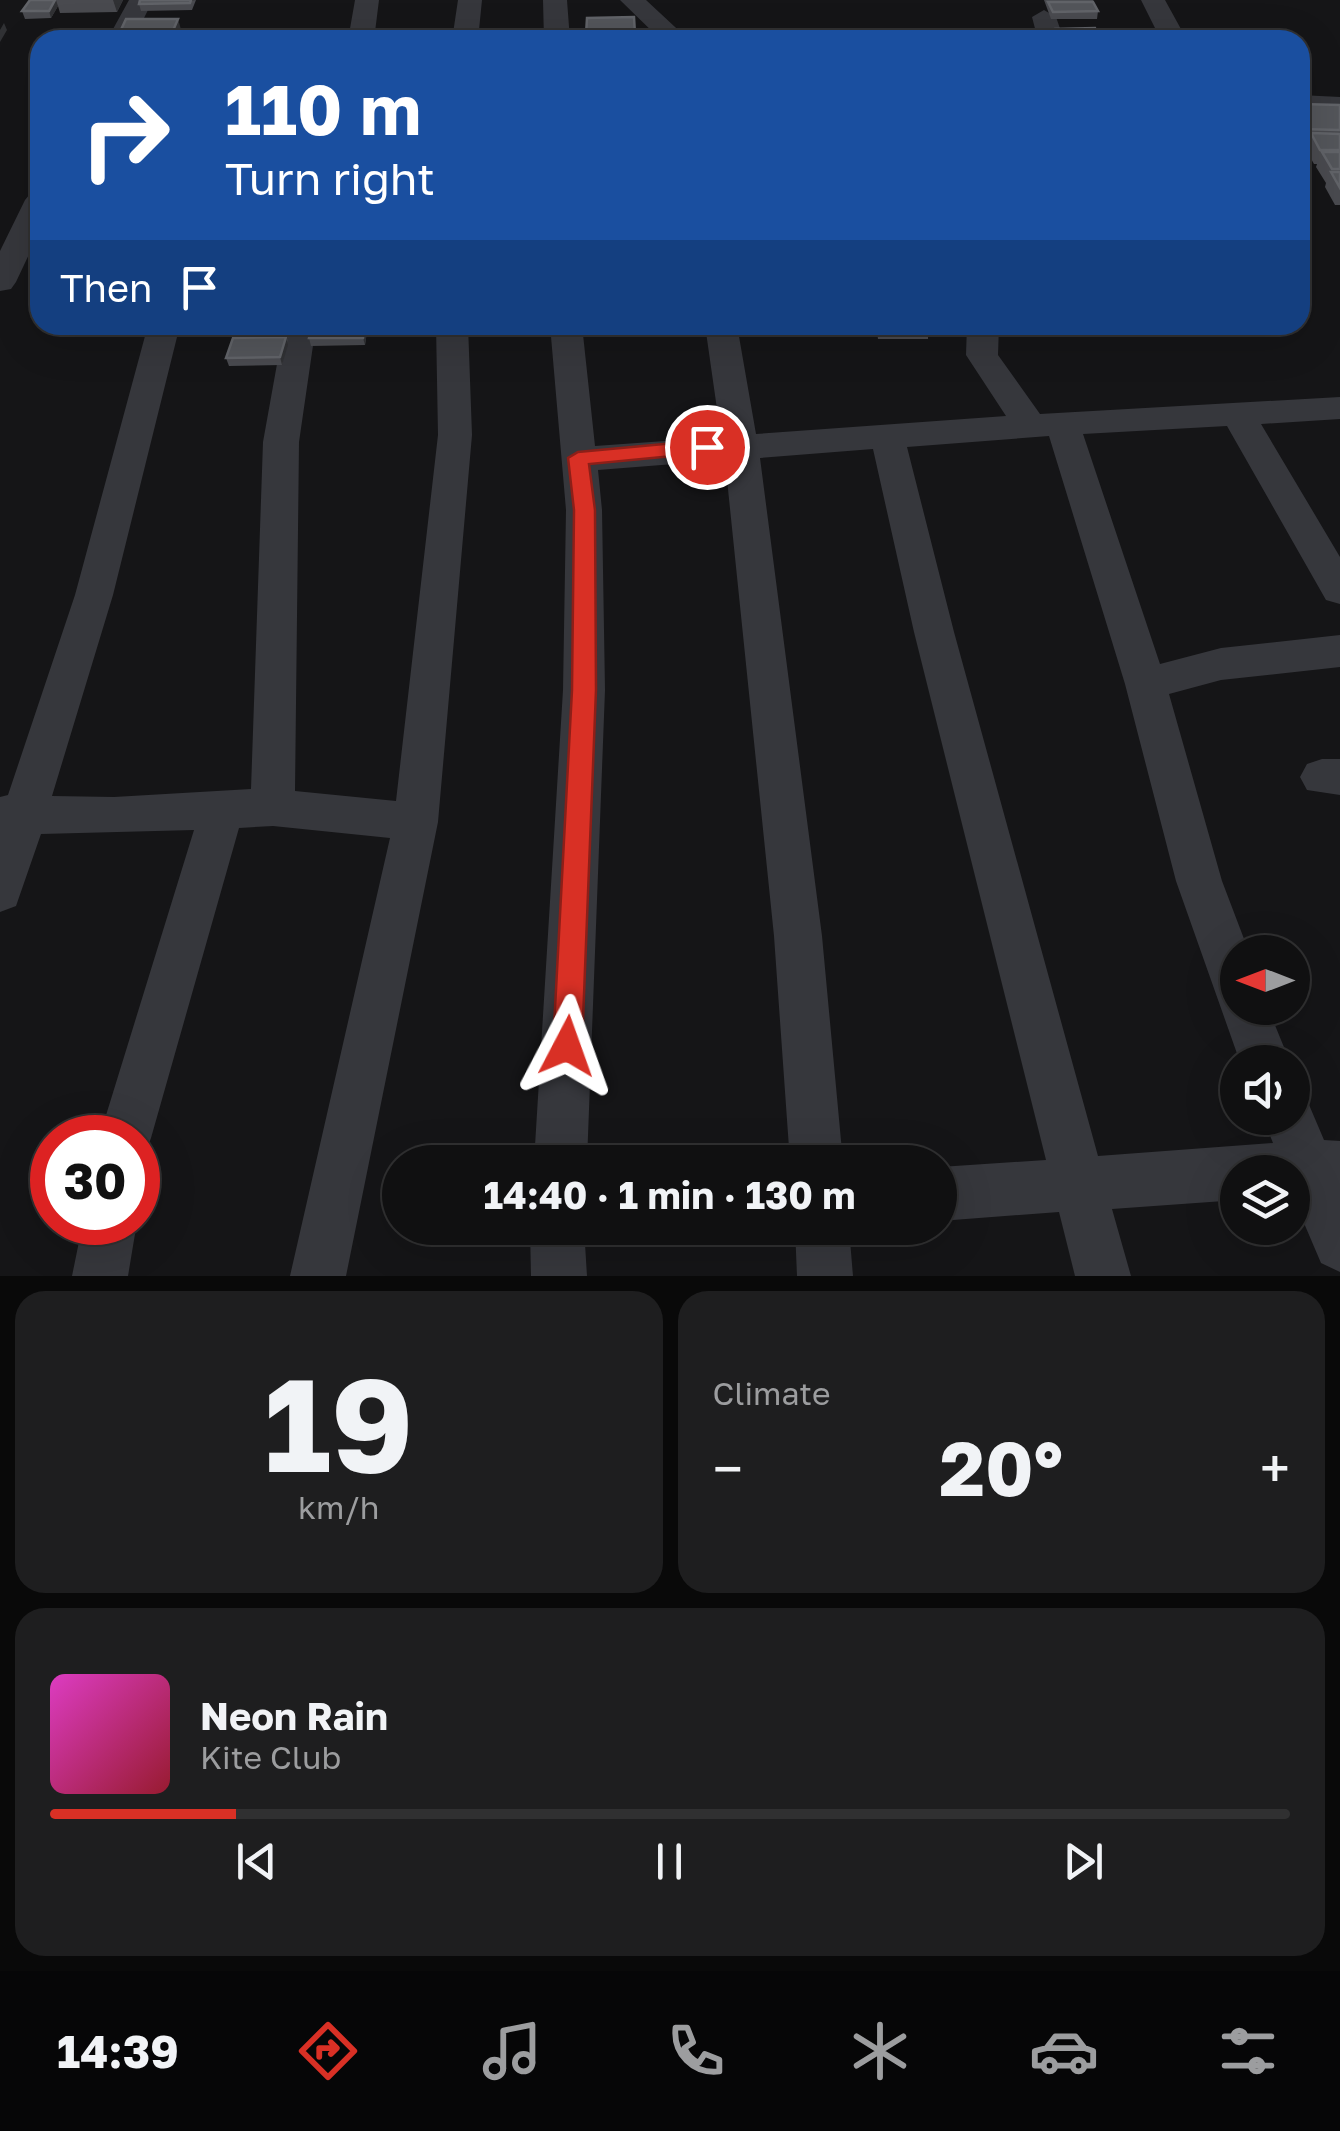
<!DOCTYPE html>
<html lang="en">
<head>
<meta charset="utf-8">
<style>
  body { margin:0; font-family:"Golos Text",sans-serif; background:#1e1e1f; color:#f1f3f6; height:100vh; display:flex; flex-direction:column; font-size:38px; white-space:nowrap }
  * { box-sizing:border-box; margin:0 }
  p { font-size:32px; color:#9c9d9f }
  .icon { flex:none; width:55px; height:55px; fill:none; stroke:currentColor; stroke-width:2; stroke-linecap:round; stroke-linejoin:round }
  .map { position:relative; height:1276px; overflow:hidden }
  .side { display:flex; flex-direction:column; gap:15px; padding:15px; background:#090909; flex:1 }
  .side>* { flex:none }
  .top-card { position:absolute; left:30px; top:30px; width:1280px; height:305px; border-radius:30px; box-shadow:0 10px 40px #0002,0 0 0 2px #303031; background:#1a4fa0; color:#fff; overflow:hidden }
  .needle { width:65px; rotate:270deg }
  .buttons { position:absolute; left:1220px; top:935px; display:grid; gap:20px }
  .buttons a { display:grid; place-items:center; width:90px; height:90px; border-radius:50%; background:#101011; box-shadow:0 10px 40px #0002,0 0 0 2px #303031; font-size:50px }
  .speed { position:absolute; left:30px; top:1115px; display:flex; gap:20px; font-size:50px; font-weight:700; text-align:center }
  .speed>* { display:grid; place-content:center; width:130px; height:130px; border-radius:50%; background:#101011; box-shadow:0 10px 40px #0002,0 0 0 2px #303031; line-height:1 }
  .speed .limit { border:15px solid #d22; background:#fff; color:#111 }
  .pin { position:absolute; display:grid; place-items:center; width:85px; height:85px; color:#fff; margin:-42px; border:5px solid #fff; border-radius:50%; box-shadow:0 2px 10px #0007 }
  .me { position:absolute; width:110px; margin:-55px; rotate:4deg; stroke-linejoin:round; filter:drop-shadow(0 0 8px #0008) }
  .turn { display:flex; align-items:center; gap:35px; height:210px; padding:0 30px; font-size:45px }
  .turn .icon { width:130px; height:130px; stroke-width:2.5 }
  .turn b { display:block; font-size:70px; line-height:85px }
  .then { display:flex; align-items:center; height:95px; padding:0 30px; background:#0003; gap:20px; font-size:38px }
  .big { font-size:75px; font-weight:700; line-height:1.1 }
  .side .card { flex:1; display:flex; flex-direction:column; justify-content:center; gap:15px; min-width:0; padding:0 35px; border-radius:30px; background:#1e1e1f }
  .side .dial { align-items:center; gap:0 }
  .dial b { font-size:130px; line-height:1 }
  .song { display:flex; align-items:center; gap:30px }
  .cover { width:120px; height:120px; border-radius:15px; background:linear-gradient(135deg,hsl(310 70% 55%),hsl(350 70% 35%)) }
  .played { height:10px; border-radius:5px; background:linear-gradient(90deg,#d93025 15%,#303031 15%) }
  .keys { display:flex; justify-content:space-around; direction:ltr }
  .heat { display:flex; justify-content:space-between; align-items:center; font-size:55px; direction:ltr }
  .side .tiles { flex:1; display:grid; gap:15px; grid-template-columns:1fr 1fr }
  .card:last-child { grid-column:span 2 }
  .trip { position:absolute; left:382px; top:1145px; width:575px; height:100px; border-radius:50px; background:#101011; box-shadow:0 10px 40px #0002,0 0 0 2px #303031; font-weight:700; line-height:100px; text-align:center }
  .menu { display:flex; height:160px; justify-content:space-around; align-items:center; background:#060607; color:#9c9d9f }
  .menu .icon { width:70px; height:70px }
  .menu .active { color:#d93025 }
  .menu b { font-size:45px; color:#f1f3f6 }
  .map>svg:first-child { display:block }
  .lines { fill:none; stroke-linecap:round; stroke-linejoin:round }
  .minor { fill:#36373c; fill-rule:evenodd }
  .wall { fill:#494a4f }
  .shaded-wall { fill:#303134 }
  .building { fill:#53555a; stroke:#616368; stroke-width:2.5 }
  .route { fill:#d93025; stroke:#8d1f18; stroke-width:2.5 }
</style>
</head>
<body>
<div class="map">
<svg width="1340" height="1276" viewBox="0 0 1340 1276">
  <rect width="100%" height="100%" fill="#151517"/>
  <g class="lines">
    <path class="minor" d="M129,0H153L133,40H107Z
      M355,0H379L374,40H348Z
      M458,0H482L478,40H452Z
      M543,0H567L570,40H544Z
      M620,0H646L689,40H661Z
      M1141,0H1165L1187,40H1161Z
      M1044,10L1056,17L1064,40H1038L1032,17Z
      M1300,95L1340,97V113L1300,111Z
      M40,191V231L16,282L11,289L0,291V251L25,200L30,194Z
      M148,325H180L113,595L52,796L114,797L251,789L263,442L284,325H316L299,442L295,791L396,801L438,435L436,325H468L472,435L438,822L346,1276H290L390,838L273,826L239,828L151,1138L144,1157L138,1159V1138H99L194,830L41,834L16,906L0,912V797L8,795L75,595Z
      M550,325H582L595,446L721,437L705,325H737L756,434L1006,416L966,355L967,325H999L998,355L1040,414L1340,397V419L1261,424L1340,557V604L1326,600L1227,426L1083,434L1160,664L1221,648L1340,635V667L1221,680L1169,694L1222,881L1249,952H1238V1008H1268L1290,1062H1240L1176,881L1125,684L1049,436L907,447L954,632L1098,1156L1273,1143L1263,1118H1292V1094L1307,1100L1324,1140L1340,1141V1272L1321,1263L1292,1195V1172H1238V1200L1112,1209L1131,1276H1075L1059,1212L940,1221V1167L1046,1160L914,632L873,449L760,458L822,936L843,1162H790L774,936L725,460L598,470L602,510L605,690L587,1162H534L563,690L566,510Z
      M1322,759H1340V795L1307,790L1300,777L1307,764Z
      M83,1222H137L128,1276H72Z
      M530,1228H584L587,1276H531Z
      M795,1228H849L853,1276H797Z"/>
  </g>
  <path class="wall" d="M30,0H123L117,12L60,13L58,6L51,18L25,19L22,11Z
    M196,0L192,10L141,11L139,4Z
    M1044,0H1093L1098,11L1097,19H1051Z
    M634,17L635,37L681,40H581L586,38L587,18Z
    M182,33L179,40H120L119,34Z
    M1300,104L1340,105V205H1335L1325,187L1326,183L1316,167L1317,164H1314L1305,148L1307,144H1300Z
    M291,325L282,365L229,366L226,358L236,338L235,334Z
    M368,325L365,345L311,346L309,338Z
    M876,325H928V339H878Z"/>
  <path class="shaded-wall" d="M56,0L58,6L51,18L49,11Z
    M113,0H123L117,12Z
    M178,19L182,33L179,40H174L172,33Z
    M4,23L7,30L0,42V30Z
    M287,325H291L287,341L285,333Z
    M365,325H368L365,345L363,338Z
    M286,337L288,345L282,365L280,357Z"/>
  <path class="building" d="M30,0H55L49,11H22Z
    M140,0H191L190,3L139,4Z
    M1048,2H1093L1098,11L1053,12Z
    M634,17L635,34L586,35L587,18Z
    M126,19H178L172,33L119,34Z
    M1095,28L1101,40H1061L1056,29Z
    M681,36V40H632V37Z
    M629,37V40H581V38Z
    M1300,104L1340,105V130L1300,129Z
    M1311,133L1340,134V150H1320Z
    M1322,152H1340V169H1332Z
    M1331,172H1340V188Z
    M238,325H287L285,333L235,334Z
    M312,325H365L363,338H309Z
    M878,325H928L929,331H879Z
    M286,337L280,357L226,358L233,338Z"/>
  <path class="route" d="M707,440L717,447L714,452L589,464L595,510L596,690L582,1046L577,1055L567,1059L557,1055L553,1046L572,690L574,510L568,458L578,452Z"/>
</svg>
<div class="buttons">
<a><svg class="needle" viewBox="-14 -14 28 28"><path d="M0-13l5 13h-10z" fill="#e53935"/><path d="M0 13l5-13h-10z" fill="#9c9d9f"/></svg></a>
<a><svg class="icon" aria-label="sound" viewBox="0 0 24 24"><path d="M4 9h4l5-4v14l-5-4H4zM17 9q2 3 0 6"/></svg></a>
<a><svg class="icon" aria-label="layers" viewBox="0 0 24 24"><path d="M12 4l9 5-9 5-9-5zM3 14l9 5 9-5"/></svg></a>
</div>
<div class="speed"><div class="limit">30</div></div>
<div class="pin" style="left:707px;top:447px;background:#d93025"><svg class="icon" aria-label="arrive" viewBox="0 0 24 24"><path d="M6 21V4h12l-3 4 3 4H6"/></svg></div>
<svg class="me" style="left:567px;top:1046px" viewBox="-20 -20 40 40"><path d="M0-17L14 15 0 8-14 15z" fill="#d93025" stroke="#fff" stroke-width="4"/></svg>
<div class="trip">14:40 · 1 min · 130 m</div>
<div class="top-card">
<div class="turn"><svg class="icon" aria-label="right" viewBox="0 0 24 24"><path d="M7 20v-9h11M14 6l5 5-5 5"/></svg><div><b>110 m</b>Turn right</div></div>
<div class="then">Then<svg class="icon" aria-label="arrive" viewBox="0 0 24 24"><path d="M6 21V4h12l-3 4 3 4H6"/></svg></div>
</div>
</div>
<section class="side">
<div class="tiles">
<div class="card dial"><b>19</b><p>km/h</p></div>
<div class="card"><p>Climate</p>
<div class="heat"><a>−</a><b class="big">20°</b><a>+</a></div>
</div>
<div class="card">
<div class="song"><i class="cover"></i><div><b>Neon Rain</b><p>Kite Club</p></div></div>
<div class="played"></div>
<div class="keys"><svg class="icon" aria-label="previous" viewBox="0 0 24 24"><path d="M18 5L8 12l10 7zM5 5v14"/></svg><svg class="icon" aria-label="pause" viewBox="0 0 24 24"><path d="M8 5v14M16 5v14"/></svg><svg class="icon" aria-label="next" viewBox="0 0 24 24"><path d="M6 5l10 7-10 7zM19 5v14"/></svg></div>
</div>
</div>
</section>
<nav class="menu">
<b>14:39</b>
<svg class="icon active" aria-label="directions" viewBox="0 0 24 24"><path d="M12 3l9 9-9 9-9-9zM9 14v-3h6M13 9l2 2-2 2"/></svg>
<svg class="icon" aria-label="music" viewBox="0 0 24 24"><path d="M9 18V5l10-2v13"/><circle cx="6" cy="18" r="3"/><circle cx="16" cy="16" r="3"/></svg>
<svg class="icon" aria-label="phone" viewBox="0 0 24 24"><path d="M5 4h4l2 5-3 2q2 4 5 5l2-3 5 2v4C11 20 4 13 5 4z"/></svg>
<svg class="icon" aria-label="climate" viewBox="0 0 24 24"><path d="M12 3v18M4 7l16 10M4 17L20 7"/></svg>
<svg class="icon" aria-label="car" viewBox="0 0 24 24"><path d="M5 17H2v-5l4-1 3-4h7l3 4 3 1v5h-3M9 17h6M6 11h13"/><circle cx="7" cy="17" r="2"/><circle cx="17" cy="17" r="2"/></svg>
<svg class="icon" aria-label="filters" viewBox="0 0 24 24"><path d="M4 7h16M4 17h16"/><circle cx="9" cy="7" r="2"/><circle cx="15" cy="17" r="2"/></svg>
</nav>
</body>
</html>
